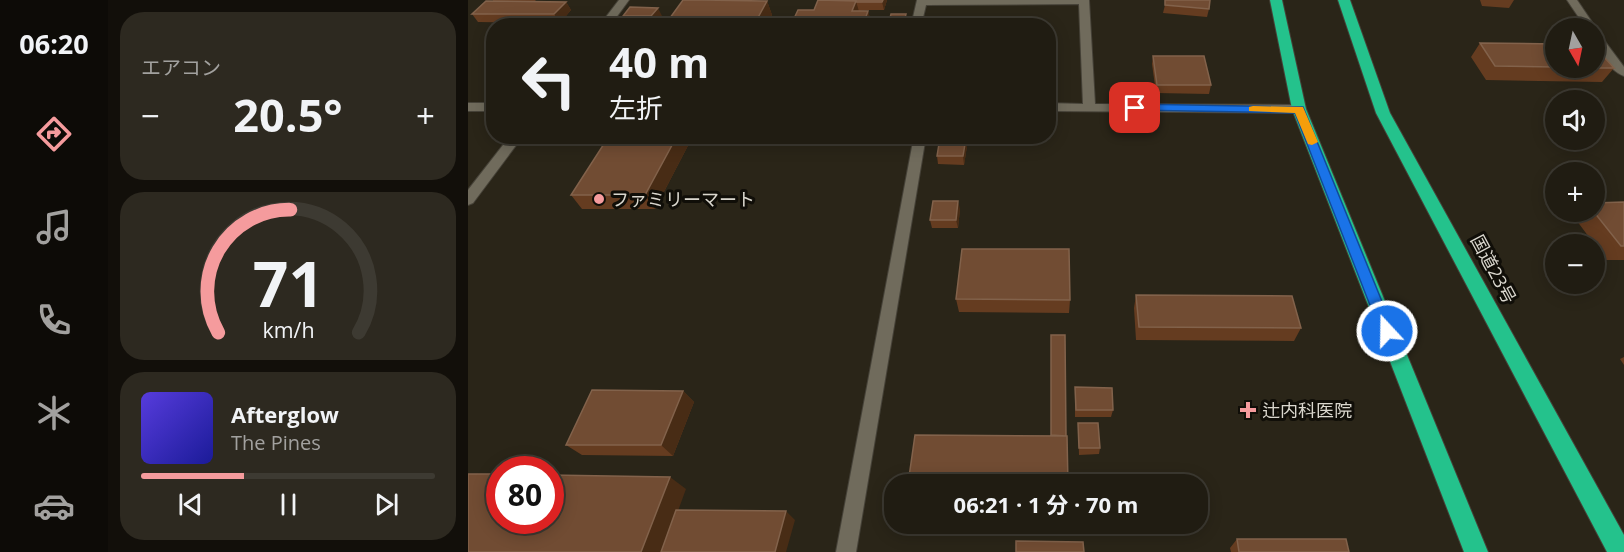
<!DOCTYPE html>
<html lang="ja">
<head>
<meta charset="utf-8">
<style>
  body { margin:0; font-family:"Open Sans","Noto Sans JP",sans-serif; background:#2d2920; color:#f1f3f6; height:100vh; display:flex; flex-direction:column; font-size:22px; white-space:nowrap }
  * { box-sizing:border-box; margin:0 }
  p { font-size:20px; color:#a2a19f }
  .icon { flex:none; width:33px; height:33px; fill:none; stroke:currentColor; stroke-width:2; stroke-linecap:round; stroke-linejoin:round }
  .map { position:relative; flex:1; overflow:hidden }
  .side { display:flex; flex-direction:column; gap:12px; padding:12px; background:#120f0a; width:360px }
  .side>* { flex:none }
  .top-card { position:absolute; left:18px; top:18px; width:570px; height:126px; border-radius:24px; box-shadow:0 3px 15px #0003,0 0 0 2px #3d3a32; background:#201c12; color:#f1f3f6; overflow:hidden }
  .needle { width:39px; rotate:171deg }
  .fabs { position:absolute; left:1077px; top:18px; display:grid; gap:12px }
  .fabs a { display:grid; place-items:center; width:60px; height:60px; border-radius:50%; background:#201c12; box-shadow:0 3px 15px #0003,0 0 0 2px #3d3a32; font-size:30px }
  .speed { position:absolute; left:18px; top:456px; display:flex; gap:12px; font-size:30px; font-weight:700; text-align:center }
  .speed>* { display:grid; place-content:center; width:78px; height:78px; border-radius:50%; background:#201c12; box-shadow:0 3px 15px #0003,0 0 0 2px #3d3a32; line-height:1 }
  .speed .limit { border:9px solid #d22; background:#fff; color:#111 }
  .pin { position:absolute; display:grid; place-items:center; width:51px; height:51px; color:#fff; margin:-26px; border-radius:12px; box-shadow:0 3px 9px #0006 }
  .me { position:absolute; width:66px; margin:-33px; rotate:339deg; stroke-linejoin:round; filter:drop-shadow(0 0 4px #0008) }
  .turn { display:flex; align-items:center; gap:21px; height:126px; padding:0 24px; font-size:27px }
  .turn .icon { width:78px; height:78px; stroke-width:2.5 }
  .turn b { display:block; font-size:42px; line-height:51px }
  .big { font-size:45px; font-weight:700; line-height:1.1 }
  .side .card { flex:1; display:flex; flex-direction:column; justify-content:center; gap:9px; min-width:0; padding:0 21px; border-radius:24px; background:#2d2920 }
  .side .dial { align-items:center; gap:0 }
  .dial svg { height:156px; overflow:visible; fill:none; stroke:#3d3a32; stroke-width:7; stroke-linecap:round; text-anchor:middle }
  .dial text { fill:#f1f3f6; stroke:none }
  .song { display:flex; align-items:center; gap:18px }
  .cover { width:72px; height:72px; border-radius:9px; background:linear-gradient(135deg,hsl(250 70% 55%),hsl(240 70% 35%)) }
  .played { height:6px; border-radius:3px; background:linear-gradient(90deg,#f59b9d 35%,#3d3a32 35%) }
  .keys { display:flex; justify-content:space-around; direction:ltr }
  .heat { display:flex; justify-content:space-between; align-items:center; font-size:33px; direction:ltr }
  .trip { position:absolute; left:416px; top:474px; width:324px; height:60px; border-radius:24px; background:#201c12; box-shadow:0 3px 15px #0003,0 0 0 2px #3d3a32; font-weight:700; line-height:60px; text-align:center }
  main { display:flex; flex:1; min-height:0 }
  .tabs { display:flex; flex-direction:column; width:108px; justify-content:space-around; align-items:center; background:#0d0b07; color:#a2a19f }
  .tabs .icon { width:42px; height:42px }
  .tabs .selected { color:#f59b9d }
  .tabs b { font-size:27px; color:#f1f3f6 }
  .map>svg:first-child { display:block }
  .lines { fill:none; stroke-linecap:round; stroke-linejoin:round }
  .street-casing { stroke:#464238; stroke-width:2 }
  .secondary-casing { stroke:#464238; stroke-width:2 }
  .highway-casing { stroke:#464238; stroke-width:2 }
  .street { fill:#706b5c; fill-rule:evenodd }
  .secondary { fill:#706b5c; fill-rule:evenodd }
  .highway { fill:#24c28c; fill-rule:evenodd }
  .wall { fill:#653c20 }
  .shaded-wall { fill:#482c15 }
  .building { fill:#714c33; stroke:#82624b; stroke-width:1.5 }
  .route { fill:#1a73e8; stroke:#114b97; stroke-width:1.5 }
  .slow { fill:#f59e0b }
  .poi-dot { fill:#f59b9d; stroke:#100e08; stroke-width:2 }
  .labels { text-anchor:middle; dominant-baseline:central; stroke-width:6; stroke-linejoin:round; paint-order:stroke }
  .poi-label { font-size:18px; fill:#dad7ce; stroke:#100e08; text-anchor:start }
  .street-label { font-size:18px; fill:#dad7ce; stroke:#100e08 }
</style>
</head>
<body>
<main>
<nav class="tabs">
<b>06:20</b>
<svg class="icon selected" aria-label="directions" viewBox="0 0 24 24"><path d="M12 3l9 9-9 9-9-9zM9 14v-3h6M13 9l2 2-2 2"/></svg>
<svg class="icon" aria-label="music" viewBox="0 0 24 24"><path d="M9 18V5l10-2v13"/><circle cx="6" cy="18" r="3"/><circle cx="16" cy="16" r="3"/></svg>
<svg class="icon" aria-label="phone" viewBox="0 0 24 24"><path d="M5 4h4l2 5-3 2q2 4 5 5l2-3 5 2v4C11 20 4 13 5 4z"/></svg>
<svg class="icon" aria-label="climate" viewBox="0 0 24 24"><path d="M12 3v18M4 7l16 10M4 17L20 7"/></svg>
<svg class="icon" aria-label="car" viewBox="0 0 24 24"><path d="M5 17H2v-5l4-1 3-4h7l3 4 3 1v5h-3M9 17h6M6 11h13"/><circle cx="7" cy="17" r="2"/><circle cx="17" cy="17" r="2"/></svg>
</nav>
<section class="side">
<div class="card"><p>エアコン</p>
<div class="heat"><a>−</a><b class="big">20.5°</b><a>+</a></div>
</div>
<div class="card dial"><svg viewBox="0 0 100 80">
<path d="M14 69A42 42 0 1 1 86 69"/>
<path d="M14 69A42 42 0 0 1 51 6" stroke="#f59b9d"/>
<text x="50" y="56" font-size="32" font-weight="700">71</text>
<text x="50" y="72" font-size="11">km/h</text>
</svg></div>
<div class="card">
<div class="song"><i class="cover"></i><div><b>Afterglow</b><p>The Pines</p></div></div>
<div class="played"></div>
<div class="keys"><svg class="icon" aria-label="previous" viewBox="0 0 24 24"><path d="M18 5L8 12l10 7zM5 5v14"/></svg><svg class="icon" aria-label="pause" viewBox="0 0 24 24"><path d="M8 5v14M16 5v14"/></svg><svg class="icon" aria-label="next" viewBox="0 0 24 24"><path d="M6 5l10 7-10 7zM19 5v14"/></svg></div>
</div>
</section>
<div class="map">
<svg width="1156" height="552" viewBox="0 0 1156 552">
  <rect width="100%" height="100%" fill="#2a2518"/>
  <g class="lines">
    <defs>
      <path id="street" d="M449,0H621L627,104L831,105L837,109L831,113L580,111V103L615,104L611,4L458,5L453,26H443Z
        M1099,0H1109L1128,28L1127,30L1118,28Z
        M1126,31L1130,32L1156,67V76C1140,70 1126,47 1126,31Z
        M0,103H26V111H0Z
        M446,136H458L388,552H368Z"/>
      <path id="secondary" d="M151,0H161L142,26H131Z
        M42,136H55L5,203L0,205V190Z"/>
      <path id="highway" d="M802,0H814L838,109L1020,552H996L824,109Z
        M870,0H882L922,113L1156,535V552H1139L908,113Z"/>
    </defs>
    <use href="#street" class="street-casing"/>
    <use href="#secondary" class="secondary-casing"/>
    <use href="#highway" class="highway-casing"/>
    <use href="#street" class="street"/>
    <use href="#secondary" class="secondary"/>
    <use href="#highway" class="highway"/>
  </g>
  <path class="wall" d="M25,0H68L67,1L98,2L103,10L92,23L10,22L4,14L25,1Z
    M350,0H419L416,10H391L400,11L404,26H323L346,10Z
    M1012,0H1046L1041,8L1014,6Z
    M299,1L304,15L298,26H201L199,22Z
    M697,5L741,9L739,17L695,13Z
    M155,16H194L188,24H159Z
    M1012,43L1088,44V68H1146L1134,82L1018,80L1003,57Z
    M685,56L743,85L741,94L688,93L684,64Z
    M141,136H225L187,209H114L103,195Z
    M499,146L496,165L470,164L469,156Z
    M1156,202V260H1138L1106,217L1111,212H1126Z
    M492,209L490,228H464L462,220Z
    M668,295L833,328L826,341L668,340L666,308Z
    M488,299L602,300L601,313L491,312Z
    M1156,357V365L1152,359Z
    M607,387L645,410L643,417H607Z
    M215,391L226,402L205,456L114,455L98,445Z
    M610,423L632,448L631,454L611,455Z
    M434,525H600L599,534L439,533Z
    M769,539L881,552H763L762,548Z"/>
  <path class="shaded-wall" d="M415,0H419L416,10L414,2Z
    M299,1L304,15L298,26H288L287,23Z
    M388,1L392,15L384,11Z
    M98,2L103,10L92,23L86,14Z
    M190,8L194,16L188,24L183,16Z
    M400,11L404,25L395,26Z
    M438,14L439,23V26H435Z
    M209,136H225L187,209L177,195Z
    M498,138L499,146L496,165L495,156Z
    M490,201L492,209L490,228L488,220Z
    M215,391L226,402L205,456L193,445Z
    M202,477L218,489L195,552H173Z
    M318,511L327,520L318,552H307Z"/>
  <path class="building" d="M215,0H233L299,1L287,23L199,22Z
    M350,0L388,1L384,11H400L395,25H323L330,10H346Z
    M353,0H415L414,2H389L388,1Z
    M697,0H742L741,9L697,5Z
    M18,1L98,2L86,14H4Z
    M162,7L190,8L183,16H155Z
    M423,14H438L435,26H404L405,22H421Z
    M1012,43L1088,44V67L1027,66Z
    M1126,46L1146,68H1117H1126Z
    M685,56H736L743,85H689Z
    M141,136H209L177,195H103Z
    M472,138H498L495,156H469Z
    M465,201H490L488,220H462Z
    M1156,202V246H1153L1126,212V203Z
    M494,249H601L602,300L488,299Z
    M668,295L824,296L833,328L671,327Z
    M583,335H597L598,436L583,435Z
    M607,387L644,388L645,410H608Z
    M124,390L215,391L193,445H98Z
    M610,423H630L632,448H611Z
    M447,435L599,436L600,484H440Z
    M0,474H32V520H82V475L202,477L173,552H0Z
    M208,510L318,511L307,552H193Z
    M434,524H600V525H434Z
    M769,539H878L881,552H771Z
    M548,541L615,542L616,552H548Z"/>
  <path class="route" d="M667,104L835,107L926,331L924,335H914L912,331L827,113L664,110V105Z"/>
  <path class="slow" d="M785,106L835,107L850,142L844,145L840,144L827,113L781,111V107Z"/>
  <g class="poi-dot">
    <circle cx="131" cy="199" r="6"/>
    <path d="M777 401h6v6h6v6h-6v6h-6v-6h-6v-6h6z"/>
  </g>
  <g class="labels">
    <g class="poi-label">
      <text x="143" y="199">ファミリーマート</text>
      <text x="794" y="410">辻内科医院</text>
    </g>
    <g class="street-label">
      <text transform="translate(1026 269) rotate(62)">国道23号</text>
    </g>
  </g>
</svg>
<div class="fabs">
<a><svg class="needle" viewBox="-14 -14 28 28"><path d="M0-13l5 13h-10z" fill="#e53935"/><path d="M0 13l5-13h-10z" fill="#a2a19f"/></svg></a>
<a><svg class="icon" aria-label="sound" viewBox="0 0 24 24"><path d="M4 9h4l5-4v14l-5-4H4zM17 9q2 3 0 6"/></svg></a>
<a>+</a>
<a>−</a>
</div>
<div class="speed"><div class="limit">80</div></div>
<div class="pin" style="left:667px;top:108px;background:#d93025"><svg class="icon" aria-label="arrive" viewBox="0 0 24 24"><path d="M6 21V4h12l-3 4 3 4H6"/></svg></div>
<svg class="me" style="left:919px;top:331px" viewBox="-20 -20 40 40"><circle r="17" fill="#1a73e8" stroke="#fff" stroke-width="3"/><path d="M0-11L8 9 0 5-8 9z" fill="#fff"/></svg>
<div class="trip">06:21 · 1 分 · 70 m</div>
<div class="top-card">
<div class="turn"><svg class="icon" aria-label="left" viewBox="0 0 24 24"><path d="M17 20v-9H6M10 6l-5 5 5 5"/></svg><div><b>40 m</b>左折</div></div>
</div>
</div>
</main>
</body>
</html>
